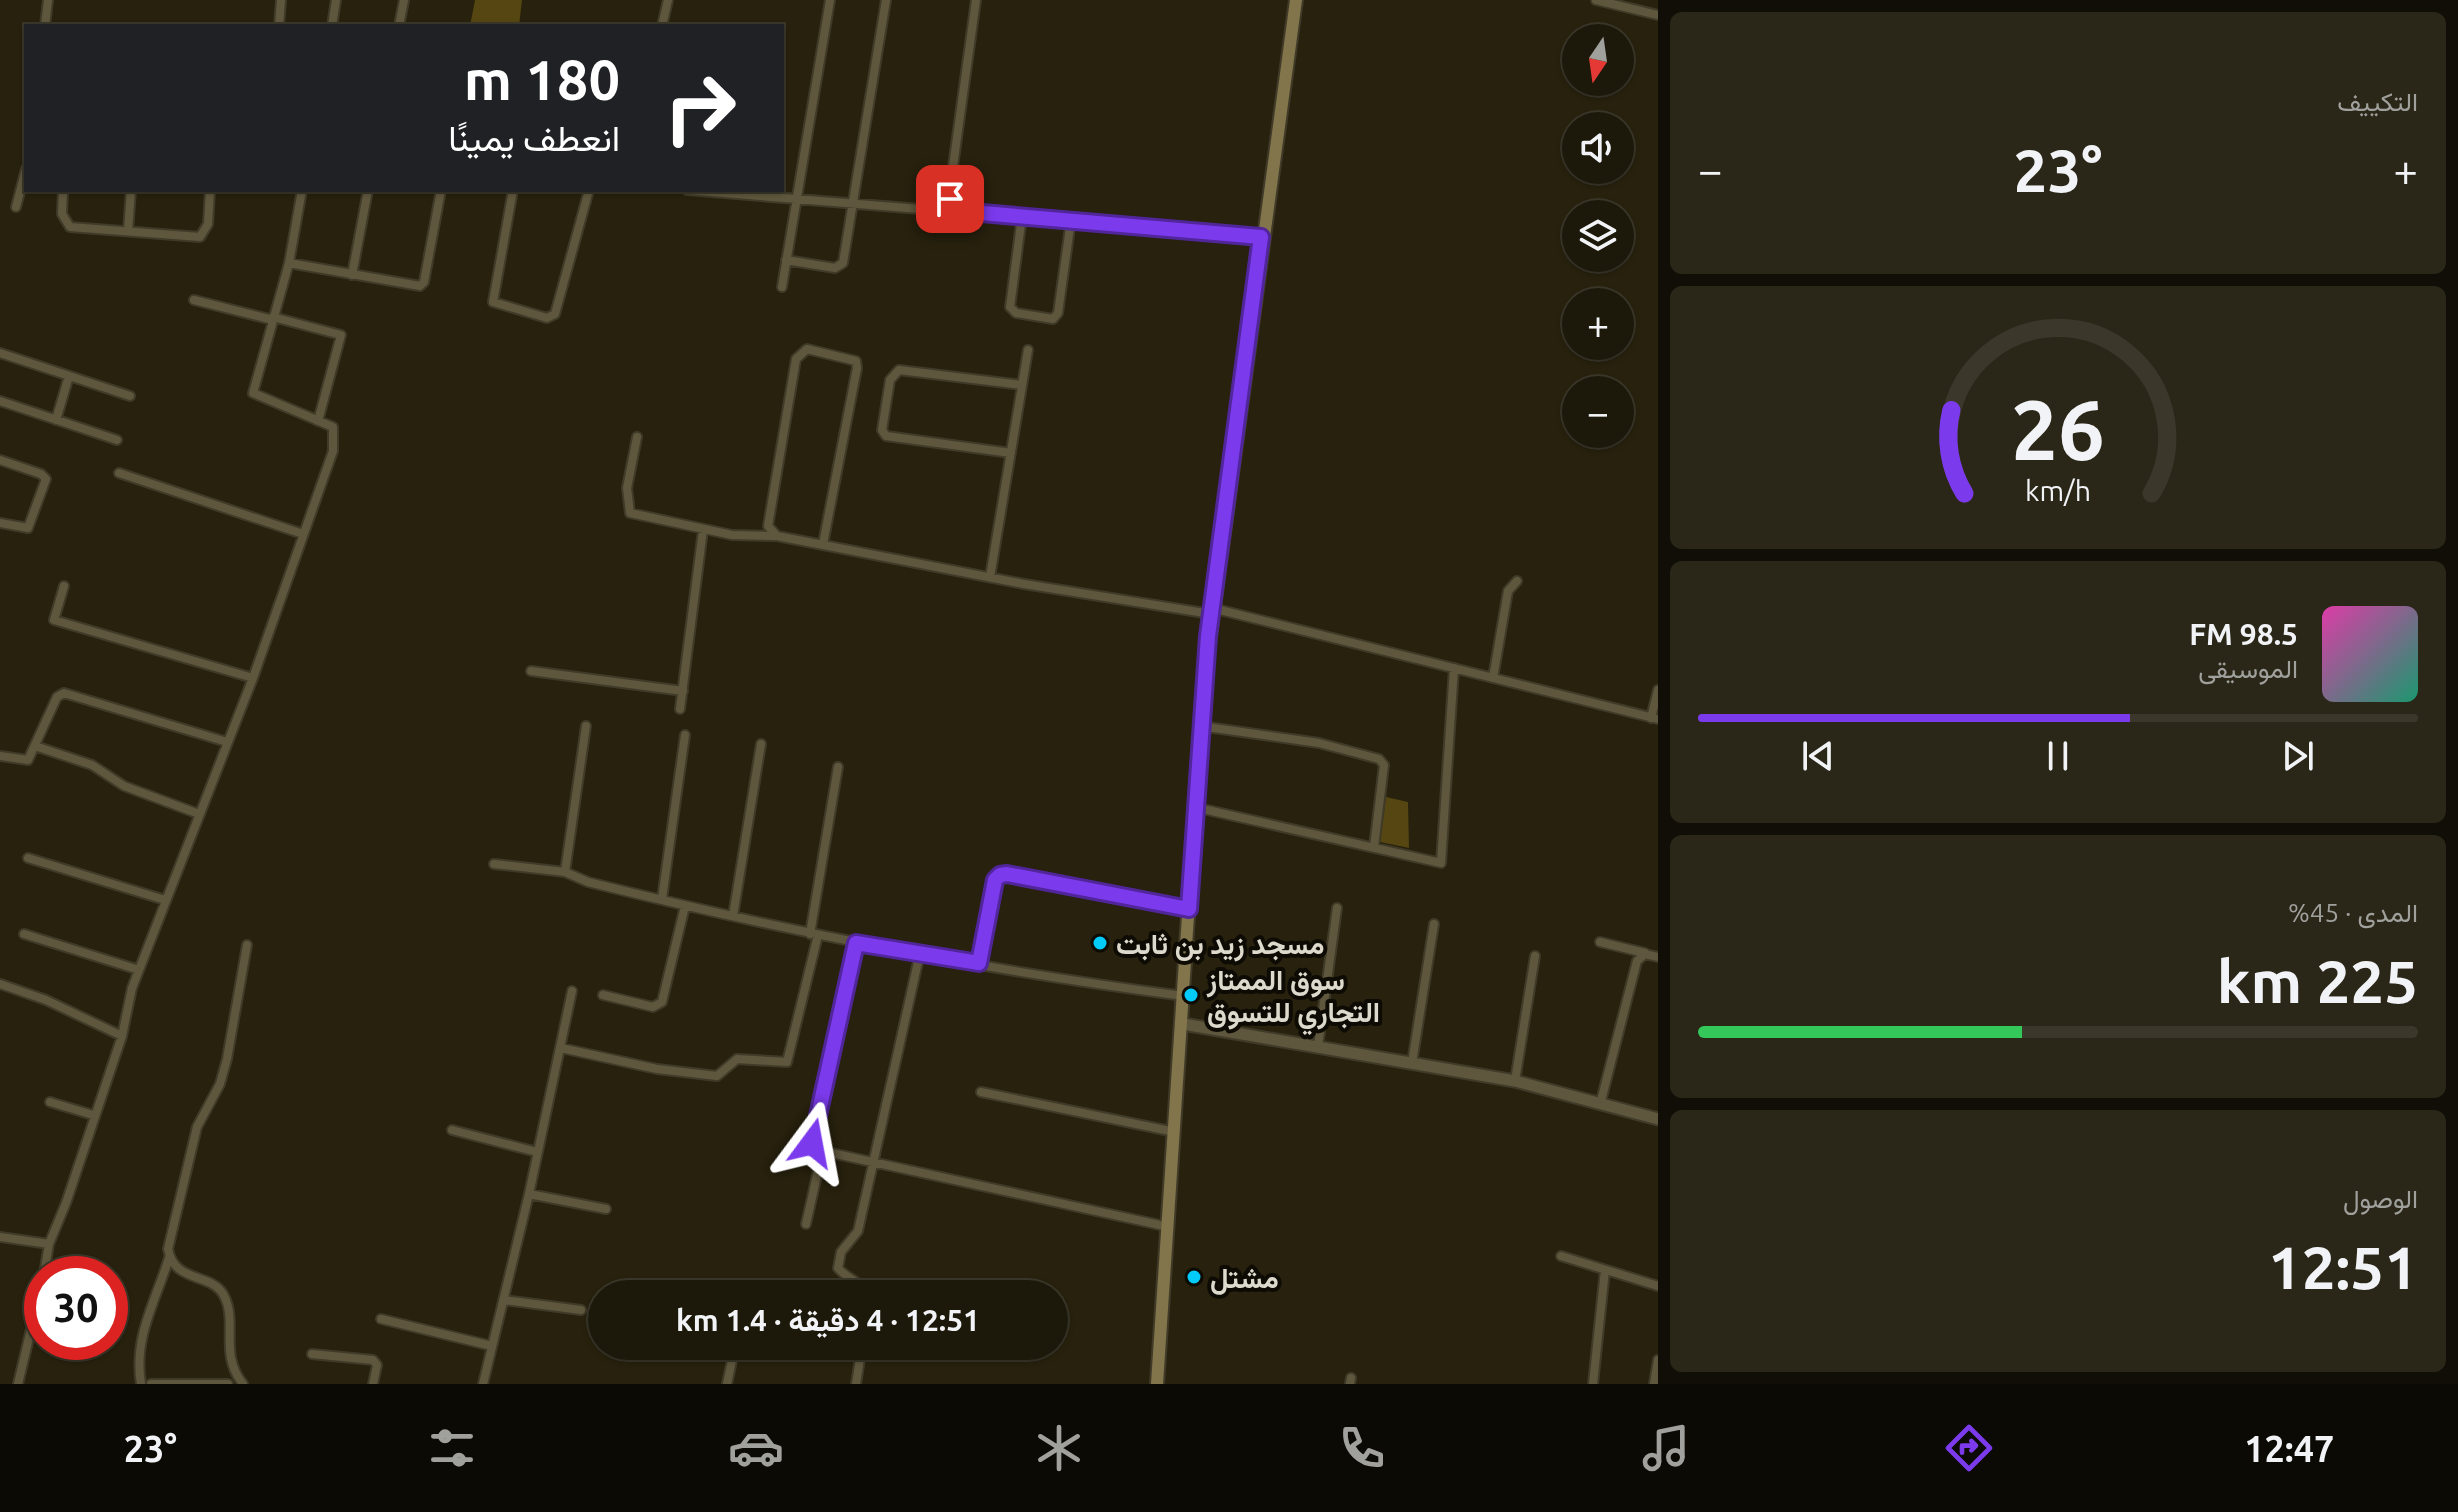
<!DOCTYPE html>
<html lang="ar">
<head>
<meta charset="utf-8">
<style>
  body { margin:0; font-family:Ubuntu,Vazirmatn,sans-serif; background:#2a2618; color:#f1f3f6; direction:rtl; height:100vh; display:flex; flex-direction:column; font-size:30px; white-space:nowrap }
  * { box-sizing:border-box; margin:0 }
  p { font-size:26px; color:#a0a09c }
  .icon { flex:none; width:44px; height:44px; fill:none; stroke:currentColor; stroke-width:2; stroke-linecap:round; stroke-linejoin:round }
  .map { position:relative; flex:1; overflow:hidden; direction:ltr }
  .panel { display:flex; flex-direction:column; gap:12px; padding:12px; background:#100e06; width:800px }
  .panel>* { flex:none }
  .guide { position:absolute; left:24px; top:24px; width:760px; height:168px; border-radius:0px; box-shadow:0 2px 6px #0004,0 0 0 2px #3b382b; direction:rtl; background:#202124; color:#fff; overflow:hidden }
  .needle { width:52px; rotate:193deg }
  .fabs { position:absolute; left:1562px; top:24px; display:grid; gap:16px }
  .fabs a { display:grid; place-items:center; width:72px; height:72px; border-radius:50%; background:#1d190a; box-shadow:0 2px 6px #0004,0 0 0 2px #3b382b; font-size:40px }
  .speed { position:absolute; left:24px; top:1256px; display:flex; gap:16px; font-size:40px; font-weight:700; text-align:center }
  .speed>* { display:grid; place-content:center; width:104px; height:104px; border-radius:50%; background:#1d190a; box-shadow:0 2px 6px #0004,0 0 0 2px #3b382b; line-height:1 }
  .speed .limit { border:12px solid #d22; background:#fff; color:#111 }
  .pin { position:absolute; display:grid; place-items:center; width:68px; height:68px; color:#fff; margin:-34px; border-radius:16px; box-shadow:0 4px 12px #0006 }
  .me { position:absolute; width:88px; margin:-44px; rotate:13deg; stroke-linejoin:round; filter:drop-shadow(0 0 6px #0008) }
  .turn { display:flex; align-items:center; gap:28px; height:168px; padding:0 32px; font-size:36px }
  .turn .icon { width:104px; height:104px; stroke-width:2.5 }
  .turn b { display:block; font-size:56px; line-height:68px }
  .big { font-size:60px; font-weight:700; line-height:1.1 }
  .panel .widget { flex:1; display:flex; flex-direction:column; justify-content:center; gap:12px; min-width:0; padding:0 28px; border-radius:12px; background:#2a2618 }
  .panel .dial { align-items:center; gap:0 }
  .dial svg { height:208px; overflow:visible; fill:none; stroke:#3b382b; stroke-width:7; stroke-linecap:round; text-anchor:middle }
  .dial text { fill:#f1f3f6; stroke:none }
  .song { display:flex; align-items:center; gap:24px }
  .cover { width:96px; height:96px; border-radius:12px; background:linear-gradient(135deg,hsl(320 70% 55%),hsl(160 70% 35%)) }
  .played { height:8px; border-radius:4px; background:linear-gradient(90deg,#7c3aed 60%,#3b382b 60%) }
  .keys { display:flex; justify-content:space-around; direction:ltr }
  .heat { display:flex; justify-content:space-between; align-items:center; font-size:44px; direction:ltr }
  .charge { height:12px; border-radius:6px; background:linear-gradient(90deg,#34c759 45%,#3b382b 0) }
  .trip { position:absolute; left:588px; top:1280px; width:480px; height:80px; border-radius:40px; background:#1d190a; box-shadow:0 2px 6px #0004,0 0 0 2px #3b382b; font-weight:700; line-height:80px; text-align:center; direction:rtl }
  .tabs { display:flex; height:128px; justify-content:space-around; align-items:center; background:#0c0a04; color:#a0a09c }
  .tabs .icon { width:56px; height:56px }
  .tabs .active { color:#7c3aed }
  .tabs b { font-size:36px; color:#f1f3f6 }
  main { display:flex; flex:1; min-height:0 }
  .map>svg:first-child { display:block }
  .forest { fill:#554612 }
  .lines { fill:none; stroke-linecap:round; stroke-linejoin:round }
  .minor-casing { stroke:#403b28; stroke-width:12 }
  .tertiary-casing { stroke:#403b28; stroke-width:15 }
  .secondary-casing { stroke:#403b28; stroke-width:16 }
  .minor { stroke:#5f573d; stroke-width:8 }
  .tertiary { stroke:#5f573d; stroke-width:11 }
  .secondary { stroke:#82744b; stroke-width:12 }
  .route-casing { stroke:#51269a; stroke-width:20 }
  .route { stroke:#7c3aed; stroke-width:14 }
  .poi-dot { fill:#02cbf9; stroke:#0d0b04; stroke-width:3 }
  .labels { text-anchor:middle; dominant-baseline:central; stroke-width:8; stroke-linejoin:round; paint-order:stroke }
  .poi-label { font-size:28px; font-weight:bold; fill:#ddd9cd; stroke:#0d0b04; text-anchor:start }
</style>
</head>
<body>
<main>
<section class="panel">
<div class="widget"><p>التكييف</p>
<div class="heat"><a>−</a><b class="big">23°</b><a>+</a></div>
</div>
<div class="widget dial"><svg viewBox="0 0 100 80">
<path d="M14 69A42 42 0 1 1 86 69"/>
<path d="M14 69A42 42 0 0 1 9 37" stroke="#7c3aed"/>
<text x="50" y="56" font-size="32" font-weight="700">26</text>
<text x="50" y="72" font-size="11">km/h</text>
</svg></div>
<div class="widget">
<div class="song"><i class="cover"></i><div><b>98.5 FM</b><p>الموسيقى</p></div></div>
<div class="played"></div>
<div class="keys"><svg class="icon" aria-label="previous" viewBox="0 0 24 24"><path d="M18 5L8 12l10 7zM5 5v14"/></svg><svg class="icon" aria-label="pause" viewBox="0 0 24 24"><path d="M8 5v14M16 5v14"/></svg><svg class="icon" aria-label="next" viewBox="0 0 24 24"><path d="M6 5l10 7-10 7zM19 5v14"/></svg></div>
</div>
<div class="widget"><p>المدى · 45%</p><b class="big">225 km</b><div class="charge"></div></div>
<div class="widget"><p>الوصول</p><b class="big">12:51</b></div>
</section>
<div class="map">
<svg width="1658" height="1384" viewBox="0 0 1658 1384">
  <rect width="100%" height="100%" fill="#27210d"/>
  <path class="forest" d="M475,0H522L519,26H470Z
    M1386,797L1408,802L1409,848L1380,842Z"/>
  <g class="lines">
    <defs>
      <path id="minor" d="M1596,0L1658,15
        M45,26L48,0
        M279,26L281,0
        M332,26L336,0
        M399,26L404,0
        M662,26L668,0
        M63,190L62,214L70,227L200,237L208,224L210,190
        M513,190L493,302L547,318L555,314L589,190
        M687,190L1261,237
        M16,207L26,169
        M947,210L976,0
        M1022,216L1010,307L1016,313L1053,319L1058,313L1071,220
        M128,231L131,190
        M786,260L835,268L843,263L886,0
        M289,263L420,286L424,282L441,190
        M352,275L368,190
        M782,287L830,0
        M194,300L273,320
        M273,317L341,335L318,421
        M0,353L130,396
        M0,401L117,440
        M56,420L69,376
        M637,437L627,488L630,513L732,535L776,536
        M1011,453L886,436L882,430L890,380L899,370L1022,385
        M0,460L41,474L46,479L28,528L0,523
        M119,473L303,534
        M823,544L857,368L856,361L807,349L796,359L768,526L777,536L1024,584L1211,614
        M990,577L1028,350
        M64,586L54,620L253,678
        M1212,608L1658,719
        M531,671L683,691
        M1493,678L1508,591L1517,581
        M680,709L703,530
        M1651,718L1658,690
        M586,726L565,872L588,882C784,931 983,970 1184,996
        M1200,726L1319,743L1379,759L1384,765L1374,847
        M35,746L92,765L124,786L199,814
        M0,756L28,760L57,697L64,693L227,742
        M1194,807L1441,863L1454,668
        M28,858L165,900
        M494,864L565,872
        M662,899L685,735
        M733,916L761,744
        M24,934L139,970
        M810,934L838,767
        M1600,942L1645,953
        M856,943L813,1149L1169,1227
        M979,963L995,880L1000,875L1189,909
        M0,984L46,1000L122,1036
        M603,995L653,1007L662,1002L685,906
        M1318,1046L1337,908
        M561,1048L657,1069L717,1076L737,1059L787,1062L818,935
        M1412,1063L1434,924
        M1515,1081L1535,956
        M981,1092L1175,1132
        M1601,1101L1637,961L1645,954L1658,957
        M50,1102L93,1115
        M452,1130L537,1152
        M529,1194L606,1209
        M806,1224L822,1153
        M0,1237L49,1244
        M1561,1256L1658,1286
        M44,1274L49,1244L66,1203L122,1036L132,988L253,678L333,451V427L253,393L289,263L302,190
        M745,1294L747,1288
        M868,1294C861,1282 847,1279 838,1268L841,1252L858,1231L920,953
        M504,1300L581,1310
        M381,1319L492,1346
        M771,1346L780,1349
        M312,1354L373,1360L377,1365L373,1384
        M18,1384L42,1283
        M141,1384C133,1338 156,1300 169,1258
        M151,1384H228
        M243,1384C218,1353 239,1321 223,1294C211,1273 174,1283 168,1249L197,1127L220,1084L227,1059L247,945
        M483,1384L529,1194L572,991
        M727,1384L735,1346
        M856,1384L862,1346
        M1350,1384L1351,1378
        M1593,1384L1605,1270
        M1654,1384L1658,1360"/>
      <path id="tertiary" d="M1183,1024L1515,1081L1658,1119"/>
      <path id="secondary" d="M1157,1384L1203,689L1296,0"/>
    </defs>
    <use href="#minor" class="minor-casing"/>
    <use href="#tertiary" class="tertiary-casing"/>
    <use href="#secondary" class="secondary-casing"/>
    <use href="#minor" class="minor"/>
    <use href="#tertiary" class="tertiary"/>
    <use href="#secondary" class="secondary"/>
  </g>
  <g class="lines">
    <defs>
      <path id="route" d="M812,1143L856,943L979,963L995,880L1000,875L1007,874L1189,909L1208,636L1261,237L947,210L950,199"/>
    </defs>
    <use href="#route" class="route-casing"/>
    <use href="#route" class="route"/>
  </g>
  <g class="poi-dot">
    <circle cx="1100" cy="943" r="8"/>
    <circle cx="1191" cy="995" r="8"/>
    <circle cx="1194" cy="1277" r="8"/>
  </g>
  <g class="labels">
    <g class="poi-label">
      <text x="1116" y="943">مسجد زيد بن ثابت</text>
      <text x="1207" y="979">سوق الممتاز<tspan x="1207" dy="32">التجاري للتسوق</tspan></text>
      <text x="1210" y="1277">مشتل</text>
    </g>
  </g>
</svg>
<div class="fabs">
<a><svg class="needle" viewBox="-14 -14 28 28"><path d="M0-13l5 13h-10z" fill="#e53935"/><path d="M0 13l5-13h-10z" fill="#a0a09c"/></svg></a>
<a><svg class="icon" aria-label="sound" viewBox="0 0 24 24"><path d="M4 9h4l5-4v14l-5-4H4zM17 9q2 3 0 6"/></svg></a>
<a><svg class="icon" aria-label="layers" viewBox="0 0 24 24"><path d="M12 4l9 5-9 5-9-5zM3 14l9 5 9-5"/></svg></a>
<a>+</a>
<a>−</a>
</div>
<div class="speed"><div class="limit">30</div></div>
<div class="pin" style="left:950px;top:199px;background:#d93025"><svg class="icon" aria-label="arrive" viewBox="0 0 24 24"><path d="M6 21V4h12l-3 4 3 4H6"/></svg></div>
<svg class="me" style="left:812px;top:1143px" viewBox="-20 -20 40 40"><path d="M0-17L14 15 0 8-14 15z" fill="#7c3aed" stroke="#fff" stroke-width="4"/></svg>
<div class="trip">12:51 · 4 دقيقة · 1.4 km</div>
<div class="guide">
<div class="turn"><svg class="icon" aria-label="right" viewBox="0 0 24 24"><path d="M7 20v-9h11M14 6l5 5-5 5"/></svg><div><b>180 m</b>انعطف يمينًا</div></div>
</div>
</div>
</main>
<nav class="tabs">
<b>12:47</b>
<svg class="icon active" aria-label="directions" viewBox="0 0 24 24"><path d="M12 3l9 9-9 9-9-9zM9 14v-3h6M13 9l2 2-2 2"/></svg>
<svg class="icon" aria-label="music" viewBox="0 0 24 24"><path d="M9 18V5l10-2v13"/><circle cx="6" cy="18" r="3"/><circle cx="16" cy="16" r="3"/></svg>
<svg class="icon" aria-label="phone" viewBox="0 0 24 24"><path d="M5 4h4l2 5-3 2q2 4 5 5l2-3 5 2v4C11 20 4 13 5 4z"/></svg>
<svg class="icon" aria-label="climate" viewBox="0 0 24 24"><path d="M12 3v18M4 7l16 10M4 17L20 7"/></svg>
<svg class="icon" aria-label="car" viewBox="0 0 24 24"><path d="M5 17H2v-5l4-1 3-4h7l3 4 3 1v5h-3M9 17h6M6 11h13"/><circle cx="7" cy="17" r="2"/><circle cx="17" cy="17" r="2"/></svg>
<svg class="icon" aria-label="filters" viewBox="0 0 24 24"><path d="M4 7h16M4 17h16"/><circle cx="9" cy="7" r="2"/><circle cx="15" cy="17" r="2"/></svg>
<b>23°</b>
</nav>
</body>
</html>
